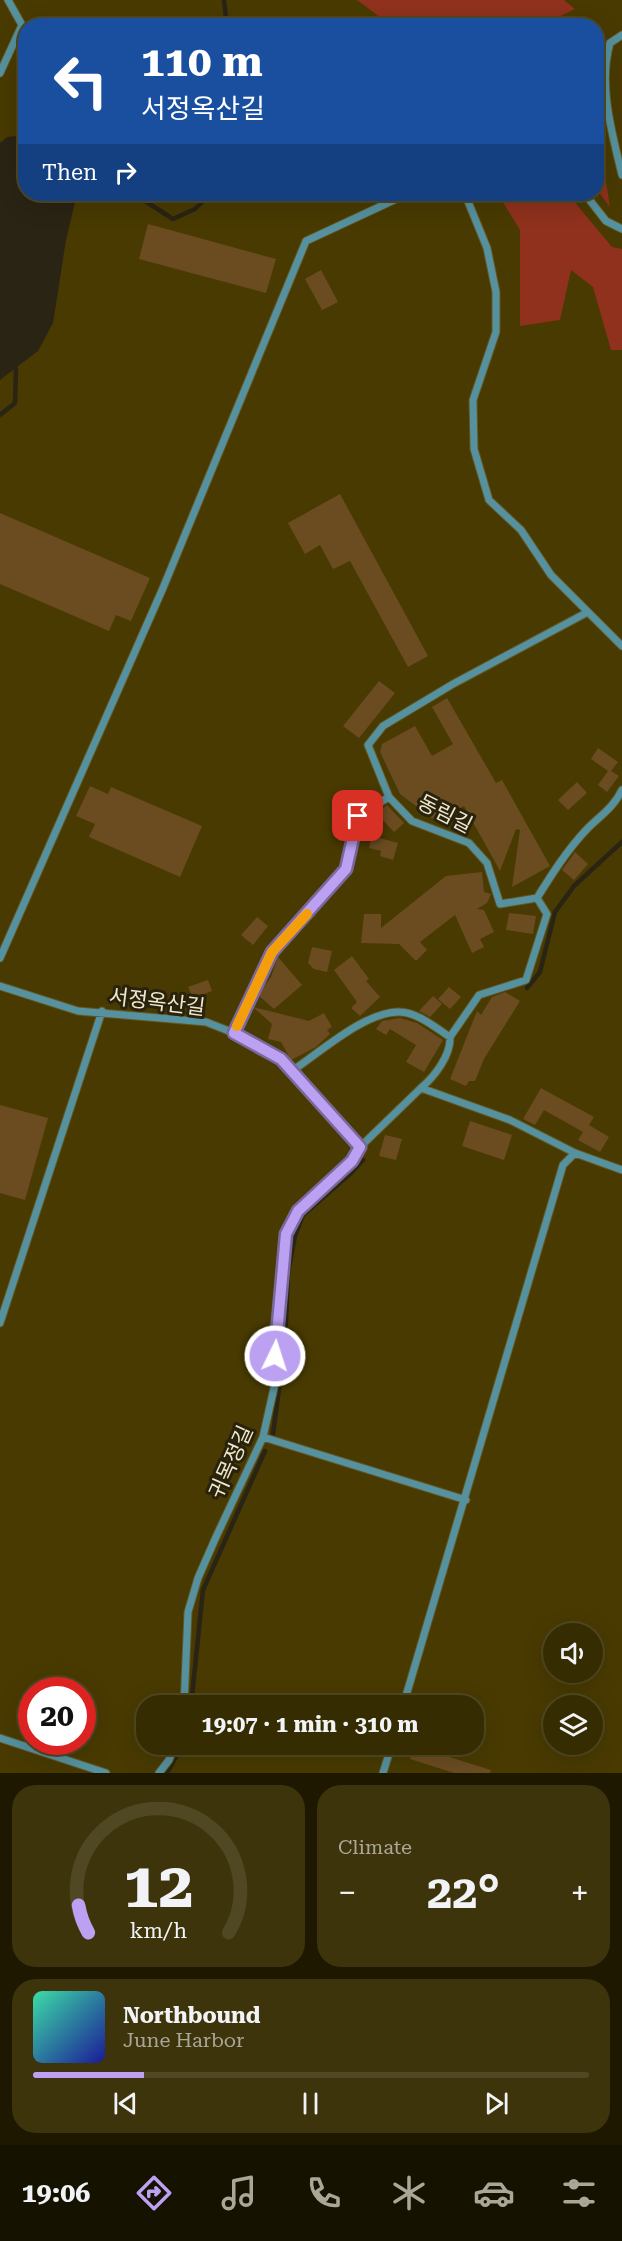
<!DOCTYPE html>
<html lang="en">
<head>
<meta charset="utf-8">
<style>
  body { margin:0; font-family:"Roboto Serif","Noto Sans KR",serif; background:#3d340b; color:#f1f3f6; height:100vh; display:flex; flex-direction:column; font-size:22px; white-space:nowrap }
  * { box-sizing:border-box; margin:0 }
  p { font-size:20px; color:#aaa799 }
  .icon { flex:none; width:33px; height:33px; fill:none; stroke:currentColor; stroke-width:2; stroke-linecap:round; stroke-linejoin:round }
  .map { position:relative; height:1773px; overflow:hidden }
  .details { display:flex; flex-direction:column; gap:12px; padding:12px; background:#1e1801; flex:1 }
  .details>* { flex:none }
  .guide { position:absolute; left:18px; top:18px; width:586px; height:183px; border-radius:24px; box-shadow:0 6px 24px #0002,0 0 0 2px #504823; background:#1a4fa0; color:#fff; overflow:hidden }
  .controls { position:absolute; left:543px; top:1623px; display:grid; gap:12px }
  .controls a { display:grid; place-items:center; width:60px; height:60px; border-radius:50%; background:#362c01; box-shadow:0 6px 24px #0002,0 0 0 2px #504823; font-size:30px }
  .speed { position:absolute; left:18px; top:1677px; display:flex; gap:12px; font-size:30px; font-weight:700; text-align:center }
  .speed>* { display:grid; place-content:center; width:78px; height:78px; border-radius:50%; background:#362c01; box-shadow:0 6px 24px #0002,0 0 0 2px #504823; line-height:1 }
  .speed .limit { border:9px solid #d22; background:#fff; color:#111 }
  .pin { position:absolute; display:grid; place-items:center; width:51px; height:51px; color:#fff; margin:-26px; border-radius:12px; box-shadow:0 3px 9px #0006 }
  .me { position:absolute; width:66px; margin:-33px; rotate:4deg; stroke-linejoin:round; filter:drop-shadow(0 0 4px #0008) }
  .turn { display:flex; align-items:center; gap:21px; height:126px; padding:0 24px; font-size:27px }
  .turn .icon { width:78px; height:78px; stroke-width:2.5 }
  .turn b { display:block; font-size:42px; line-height:51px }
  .then { display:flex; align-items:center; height:57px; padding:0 24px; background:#0003; gap:12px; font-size:22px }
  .big { font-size:45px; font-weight:700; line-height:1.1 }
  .details .tile { flex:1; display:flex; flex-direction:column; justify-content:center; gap:9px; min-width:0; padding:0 21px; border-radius:24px; background:#3d340b }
  .details .dial { align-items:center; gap:0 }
  .dial svg { height:156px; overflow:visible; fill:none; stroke:#504823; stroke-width:7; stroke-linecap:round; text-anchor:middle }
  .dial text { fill:#f1f3f6; stroke:none }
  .song { display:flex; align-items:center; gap:18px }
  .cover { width:72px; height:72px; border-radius:9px; background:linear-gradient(135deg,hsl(160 70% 55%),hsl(240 70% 35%)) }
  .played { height:6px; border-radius:3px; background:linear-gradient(90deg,#bca0f2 20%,#504823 20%) }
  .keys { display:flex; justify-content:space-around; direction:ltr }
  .heat { display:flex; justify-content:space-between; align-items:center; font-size:33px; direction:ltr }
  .details .tiles { flex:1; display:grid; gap:12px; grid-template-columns:1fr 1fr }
  .tile:last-child { grid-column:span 2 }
  .trip { position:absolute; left:136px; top:1695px; width:348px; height:60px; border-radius:24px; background:#362c01; box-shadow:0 6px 24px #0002,0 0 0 2px #504823; font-weight:700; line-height:60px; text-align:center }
  .tab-bar { display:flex; height:96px; justify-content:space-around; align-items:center; background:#161200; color:#aaa799 }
  .tab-bar .icon { width:42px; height:42px }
  .tab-bar .current { color:#bca0f2 }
  .tab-bar b { font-size:27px; color:#f1f3f6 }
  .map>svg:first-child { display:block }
  .green { fill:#8f311d }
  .water { fill:#292414 }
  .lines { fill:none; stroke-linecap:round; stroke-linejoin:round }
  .stream { stroke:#292414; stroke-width:4.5 }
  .building { fill:#6b4c21 }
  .service-casing { stroke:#635622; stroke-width:9 }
  .service { stroke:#55919e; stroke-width:7 }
  .route-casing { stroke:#7a689d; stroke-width:15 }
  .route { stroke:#bca0f2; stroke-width:10 }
  .slow { stroke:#f59e0b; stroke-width:10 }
  .labels { text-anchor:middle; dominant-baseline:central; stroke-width:6; stroke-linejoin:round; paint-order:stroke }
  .street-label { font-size:21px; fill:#f0e8cd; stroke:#29220d }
</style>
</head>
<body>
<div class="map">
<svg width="622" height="1773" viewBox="0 0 622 1773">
  <rect width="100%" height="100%" fill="#483a01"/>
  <path class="green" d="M357,0H564L575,9L542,25L392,26Z
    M597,126L610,207L597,190Z
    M498,194H568L612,247L622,249V350H611L593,287L571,270L560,320L520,326V230Z"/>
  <path class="water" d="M25,135L26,194H77L66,240L53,323L38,351L0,380V143L7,137Z"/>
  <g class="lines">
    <path class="stream" d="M224,0L227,26
      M138,194L145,201L173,219L195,209L210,194
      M0,415L15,403L16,369
      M527,988L540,972L555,912L574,886L622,842
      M273,1434L285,1344L288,1273L295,1236L303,1215L351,1173L363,1160
      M191,1706L203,1590L265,1451
      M167,1773L183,1744"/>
  </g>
  <path class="building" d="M148,224L276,259L266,293L139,259Z
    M321,270L338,302L322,310L305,279Z
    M340,494L428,656L408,667L350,561L333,569L320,545L305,554L288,523Z
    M0,513L150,578L131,621L116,615L109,631L0,584Z
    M379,681L395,693L359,738L343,726Z
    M447,698L496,783L502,780L550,866L512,887L520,830L516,829L500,871L464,806L436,821L400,794L380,752L382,744L415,726L432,756L453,744L432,707Z
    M598,748L618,762L611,771L619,776L607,792L598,785L608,771L591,759Z
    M577,782L587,793L568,810L558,800Z
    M90,786L108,794L111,787L202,826L180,877L89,837L95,824L76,816Z
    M387,805L404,823L394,832L377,814Z
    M372,836L398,843L393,860L380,856L381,851L369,848Z
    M575,852L588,864L574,880L562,870Z
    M482,872L484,892L491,894L487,903L477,909L484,910L494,932L480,939L484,947L472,953L455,915L420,942L427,950L416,961L399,944L361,943L364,914H381V928L446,876Z
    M509,913L536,916L533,934L506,930Z
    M257,917L268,926L253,945L241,935Z
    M312,947L332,951L327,972L314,969L308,963Z
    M352,956L369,979L366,981L380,997L360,1016L351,1008L357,1002L334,970Z
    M278,957L302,985L274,1009L258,995L271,977Z
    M208,980L212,991L193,998L188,987Z
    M449,987L461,997L450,1009L438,999Z
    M505,992L520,1001L484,1059L475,1081H469L466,1086L450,1079L477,1011L481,1015L492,997Z
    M433,996L442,1004L430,1017L419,1011Z
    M253,1007L309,1021L324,1013L332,1027L327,1030L330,1034L316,1047L291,1060L281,1042L268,1039L272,1024Z
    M400,1018L417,1023L443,1040L424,1072L406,1062L416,1045L390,1029L386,1035L376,1029L382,1021Z
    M541,1088L594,1117L589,1125L609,1137L600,1152L578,1140L583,1132L544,1110L535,1125L523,1119Z
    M0,1105L48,1118L25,1200L0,1193Z
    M470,1121L512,1135L504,1160L462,1146Z
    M385,1135L402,1139L396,1160L379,1156Z
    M414,1746L491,1770L490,1773H454L410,1759Z"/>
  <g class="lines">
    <defs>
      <path id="service" d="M622,35L610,43C598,85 612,133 622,175
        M0,73L22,25L8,0
        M465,194L487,248L496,292V332L473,400L474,449L489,500L521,530L551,575L622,646
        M585,194L606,221L622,229
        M389,797L368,745L383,726L453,684L586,613
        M0,958L163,588L306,241L407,194
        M0,986L78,1011L206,1022L234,1033L281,1059L360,1147L421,1088L510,1120L575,1153L622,1170
        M234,1033L272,952L346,869L358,816L389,797L412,821L469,843L487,863L500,904L537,898C552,874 567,850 587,829C600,816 614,807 622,790
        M292,1071C319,1053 367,1010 400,1012C417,1012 436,1028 450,1037L479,995L526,980L547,914L537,898
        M421,1088C435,1076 451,1055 450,1037
        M0,1323L102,1011
        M263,1437L466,1500
        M184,1706L188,1612L198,1578L216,1537L263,1437L274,1388L275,1340L286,1234L298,1211L352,1161L360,1147
        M403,1706L563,1165L575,1153
        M0,1738L106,1773
        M159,1773L169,1760L175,1744
        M383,1773L392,1744"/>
    </defs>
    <use href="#service" class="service-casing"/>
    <use href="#service" class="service"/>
  </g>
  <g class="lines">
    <defs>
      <path id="route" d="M275,1356L286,1234L298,1211L352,1161L360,1147L281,1059L234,1033L272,952L346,869L358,816"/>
    </defs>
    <use href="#route" class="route-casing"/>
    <use href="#route" class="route"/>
    <path class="slow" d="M237,1026L272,952L307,914"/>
  </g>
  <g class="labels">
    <g class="street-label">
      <text transform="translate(445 814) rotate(27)">동림길</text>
      <text transform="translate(157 1002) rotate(7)">서정옥산길</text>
      <text transform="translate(231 1462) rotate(-66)">귀목정길</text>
    </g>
  </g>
</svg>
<div class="controls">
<a><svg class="icon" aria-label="sound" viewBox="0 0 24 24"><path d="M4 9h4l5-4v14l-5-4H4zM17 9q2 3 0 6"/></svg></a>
<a><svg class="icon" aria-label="layers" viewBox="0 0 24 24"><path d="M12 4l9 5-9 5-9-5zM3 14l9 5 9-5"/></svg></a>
</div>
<div class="speed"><div class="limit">20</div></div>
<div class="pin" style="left:358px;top:816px;background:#d93025"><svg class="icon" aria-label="arrive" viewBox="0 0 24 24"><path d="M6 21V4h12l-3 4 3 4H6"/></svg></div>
<svg class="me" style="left:275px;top:1356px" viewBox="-20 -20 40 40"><circle r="17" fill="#bca0f2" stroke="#fff" stroke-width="3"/><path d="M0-11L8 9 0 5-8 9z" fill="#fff"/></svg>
<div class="trip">19:07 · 1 min · 310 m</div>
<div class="guide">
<div class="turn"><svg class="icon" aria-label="left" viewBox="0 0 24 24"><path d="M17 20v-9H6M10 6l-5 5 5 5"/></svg><div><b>110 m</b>서정옥산길</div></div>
<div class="then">Then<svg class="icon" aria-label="right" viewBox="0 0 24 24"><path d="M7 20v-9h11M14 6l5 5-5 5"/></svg></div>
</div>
</div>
<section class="details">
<div class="tiles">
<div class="tile dial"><svg viewBox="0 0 100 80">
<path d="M14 69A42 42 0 1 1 86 69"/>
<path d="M14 69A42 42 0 0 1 9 55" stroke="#bca0f2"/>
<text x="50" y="56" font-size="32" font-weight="700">12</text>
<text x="50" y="72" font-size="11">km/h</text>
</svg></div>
<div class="tile"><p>Climate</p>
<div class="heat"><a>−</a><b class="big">22°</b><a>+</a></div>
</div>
<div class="tile">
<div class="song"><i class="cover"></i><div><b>Northbound</b><p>June Harbor</p></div></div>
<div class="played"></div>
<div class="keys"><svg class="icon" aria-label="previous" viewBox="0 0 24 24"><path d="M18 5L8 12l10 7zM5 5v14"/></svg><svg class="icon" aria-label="pause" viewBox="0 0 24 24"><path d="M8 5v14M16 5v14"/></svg><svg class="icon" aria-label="next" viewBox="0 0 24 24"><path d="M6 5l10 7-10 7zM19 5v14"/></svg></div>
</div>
</div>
</section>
<nav class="tab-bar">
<b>19:06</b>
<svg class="icon current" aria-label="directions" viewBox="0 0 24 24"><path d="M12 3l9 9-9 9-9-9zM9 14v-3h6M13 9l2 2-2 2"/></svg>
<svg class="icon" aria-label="music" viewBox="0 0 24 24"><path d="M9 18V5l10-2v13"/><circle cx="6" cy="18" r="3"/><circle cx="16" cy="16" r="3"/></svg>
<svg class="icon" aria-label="phone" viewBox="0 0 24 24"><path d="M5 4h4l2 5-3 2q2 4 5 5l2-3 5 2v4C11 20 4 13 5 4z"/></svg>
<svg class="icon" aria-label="climate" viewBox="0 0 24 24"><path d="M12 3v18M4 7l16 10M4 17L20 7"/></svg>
<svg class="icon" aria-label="car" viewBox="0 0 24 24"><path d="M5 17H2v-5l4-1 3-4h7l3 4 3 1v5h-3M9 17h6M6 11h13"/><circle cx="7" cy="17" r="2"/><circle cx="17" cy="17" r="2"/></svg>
<svg class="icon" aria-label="filters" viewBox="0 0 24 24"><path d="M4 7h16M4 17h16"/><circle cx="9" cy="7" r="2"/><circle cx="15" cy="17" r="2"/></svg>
</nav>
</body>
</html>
